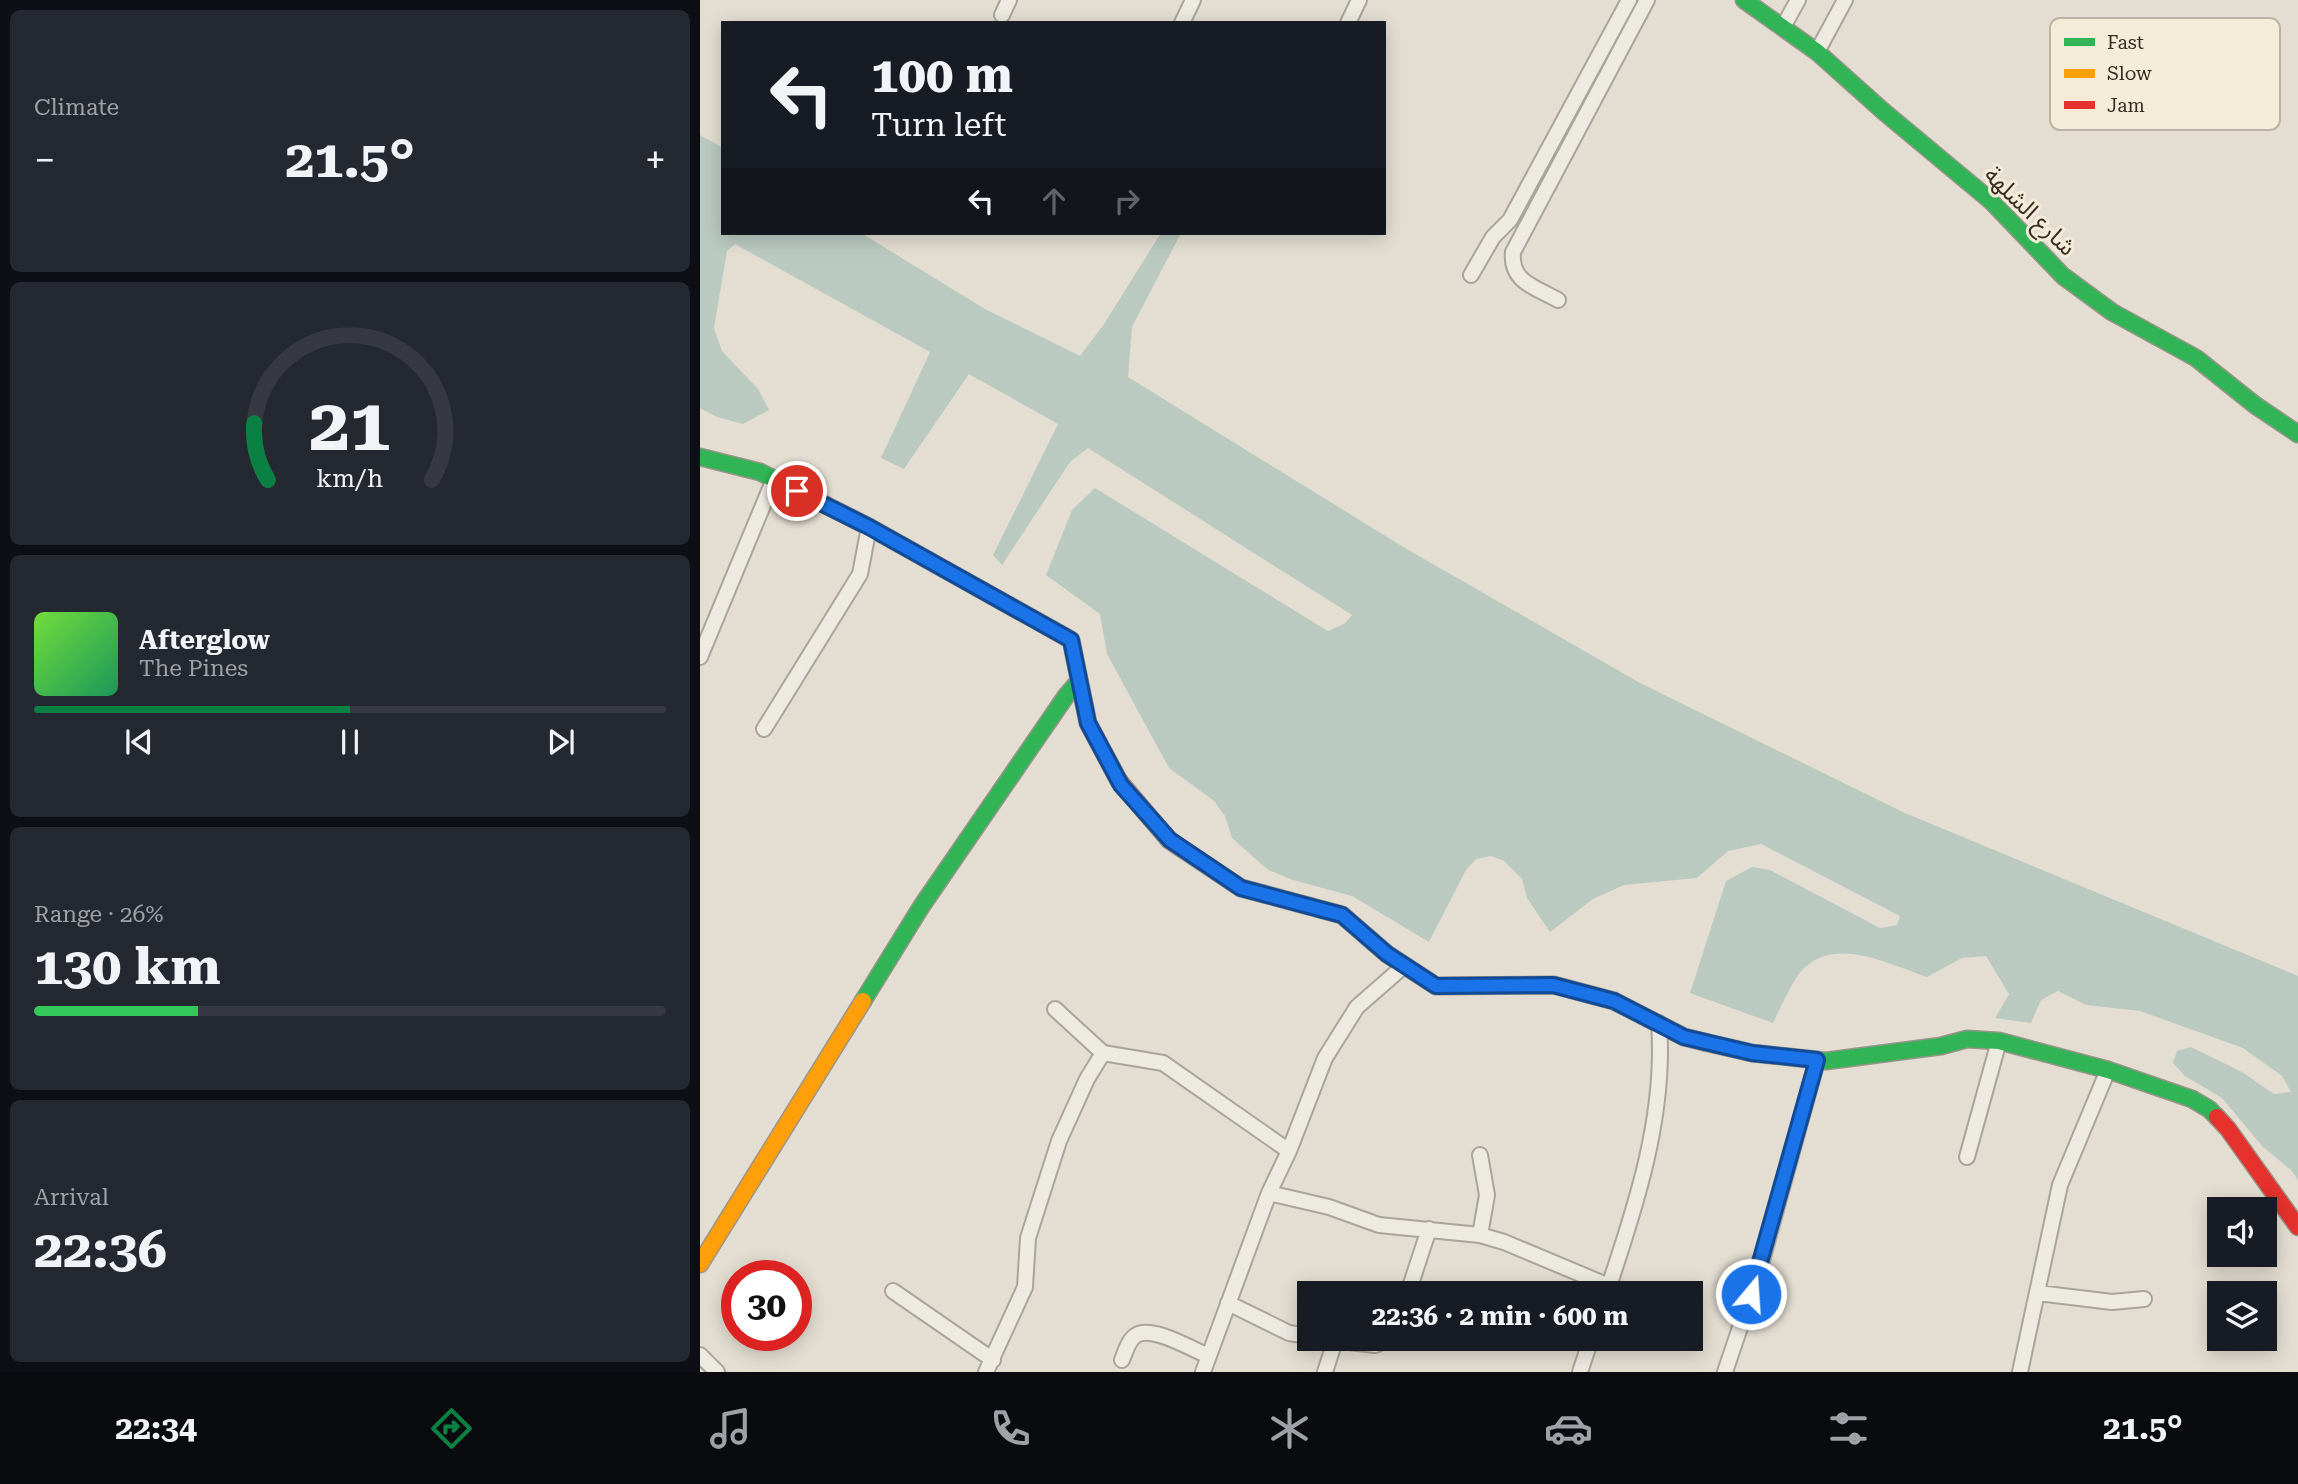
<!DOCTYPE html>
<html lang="en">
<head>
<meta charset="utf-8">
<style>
  body { margin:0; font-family:"Roboto Serif","Noto Sans Arabic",serif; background:#242831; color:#f1f3f6; height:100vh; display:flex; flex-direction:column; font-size:26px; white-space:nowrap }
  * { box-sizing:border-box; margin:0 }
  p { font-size:23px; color:#9ea1a6 }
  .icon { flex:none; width:38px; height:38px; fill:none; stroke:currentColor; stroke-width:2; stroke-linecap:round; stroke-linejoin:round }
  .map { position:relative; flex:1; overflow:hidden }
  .side { display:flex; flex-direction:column; gap:10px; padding:10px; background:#0d0f14; width:700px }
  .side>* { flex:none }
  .banner { position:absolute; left:21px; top:21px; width:665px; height:214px; border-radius:0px; box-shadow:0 4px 18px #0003; background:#171b24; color:#f1f3f6; overflow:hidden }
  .buttons { position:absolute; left:1507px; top:1197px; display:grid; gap:14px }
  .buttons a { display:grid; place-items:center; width:70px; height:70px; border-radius:0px; background:#171b24; box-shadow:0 4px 18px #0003; font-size:35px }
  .speed { position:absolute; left:21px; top:1260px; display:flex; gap:14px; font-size:35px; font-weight:700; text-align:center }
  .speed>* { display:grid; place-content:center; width:91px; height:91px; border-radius:50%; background:#171b24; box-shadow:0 4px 18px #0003; line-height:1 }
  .speed .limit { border:10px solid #d22; background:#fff; color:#111 }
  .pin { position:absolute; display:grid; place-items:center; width:60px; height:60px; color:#fff; margin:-30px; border:4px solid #fff; border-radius:50%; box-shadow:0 2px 7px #0007 }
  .me { position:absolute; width:77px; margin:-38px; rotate:18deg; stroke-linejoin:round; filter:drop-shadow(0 0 5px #0008) }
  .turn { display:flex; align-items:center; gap:24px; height:147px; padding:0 35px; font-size:32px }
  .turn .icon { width:91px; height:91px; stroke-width:2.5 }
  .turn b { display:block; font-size:49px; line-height:60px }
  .lanes { display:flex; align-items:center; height:66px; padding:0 35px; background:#0003; justify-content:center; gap:35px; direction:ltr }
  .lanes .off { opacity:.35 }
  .big { font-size:52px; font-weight:700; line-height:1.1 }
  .side .widget { flex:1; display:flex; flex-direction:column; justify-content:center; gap:10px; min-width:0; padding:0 24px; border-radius:10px; background:#242831 }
  .side .dial { align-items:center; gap:0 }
  .dial svg { height:182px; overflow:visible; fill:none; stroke:#363941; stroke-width:7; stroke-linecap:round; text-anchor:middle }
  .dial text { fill:#f1f3f6; stroke:none }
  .song { display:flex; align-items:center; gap:21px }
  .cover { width:84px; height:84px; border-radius:10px; background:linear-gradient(135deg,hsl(100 70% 55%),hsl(150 70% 35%)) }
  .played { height:7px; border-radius:4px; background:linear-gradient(90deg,#0b8043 50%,#363941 50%) }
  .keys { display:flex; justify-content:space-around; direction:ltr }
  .heat { display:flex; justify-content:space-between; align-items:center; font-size:38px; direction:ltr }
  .charge { height:10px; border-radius:5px; background:linear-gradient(90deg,#34c759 26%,#363941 0) }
  .trip { position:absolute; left:597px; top:1281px; width:406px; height:70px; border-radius:0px; background:#171b24; box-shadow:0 4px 18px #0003; font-weight:700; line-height:70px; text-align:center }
  .dock { display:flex; height:112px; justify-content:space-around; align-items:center; background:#090b0e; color:#9ea1a6 }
  .dock .icon { width:49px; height:49px }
  .dock .current { color:#0b8043 }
  .dock b { font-size:32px; color:#f1f3f6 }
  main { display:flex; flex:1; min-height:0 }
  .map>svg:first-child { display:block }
  .water { fill:#bbcac1 }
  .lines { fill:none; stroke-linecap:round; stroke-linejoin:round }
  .street-casing { stroke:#aaa49a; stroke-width:18 }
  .fast-casing { stroke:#9a938a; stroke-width:19 }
  .slow-casing { stroke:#9a938a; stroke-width:19 }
  .jam-casing { stroke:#9a938a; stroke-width:19 }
  .street { stroke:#edeae2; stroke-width:14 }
  .fast { stroke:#30b455; stroke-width:16 }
  .slow { stroke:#ff9f0a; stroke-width:16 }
  .jam { stroke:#e5322d; stroke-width:16 }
  .route-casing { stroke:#114b97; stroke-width:18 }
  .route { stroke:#1a73e8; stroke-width:12 }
  .labels { text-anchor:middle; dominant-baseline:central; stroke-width:6; stroke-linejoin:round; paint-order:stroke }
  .street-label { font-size:24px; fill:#392d22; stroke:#f4ecd9 }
  .key { fill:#f4ecd9; stroke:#bcb3a2; stroke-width:2 }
  .key-label { font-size:19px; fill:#392d22 }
</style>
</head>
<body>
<main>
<section class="side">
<div class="widget"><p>Climate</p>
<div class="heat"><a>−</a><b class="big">21.5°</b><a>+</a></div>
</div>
<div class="widget dial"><svg viewBox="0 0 100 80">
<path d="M14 69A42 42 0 1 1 86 69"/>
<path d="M14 69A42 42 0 0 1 8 44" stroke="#0b8043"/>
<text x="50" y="56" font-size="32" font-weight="700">21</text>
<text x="50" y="72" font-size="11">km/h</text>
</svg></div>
<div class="widget">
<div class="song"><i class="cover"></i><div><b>Afterglow</b><p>The Pines</p></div></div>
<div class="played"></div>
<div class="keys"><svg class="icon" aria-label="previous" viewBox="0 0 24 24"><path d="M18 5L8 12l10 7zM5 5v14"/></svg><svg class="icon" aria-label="pause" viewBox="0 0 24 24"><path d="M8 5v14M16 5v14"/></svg><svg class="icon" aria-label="next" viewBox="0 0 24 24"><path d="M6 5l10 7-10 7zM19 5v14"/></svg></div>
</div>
<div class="widget"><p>Range · 26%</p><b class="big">130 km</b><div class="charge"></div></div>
<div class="widget"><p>Arrival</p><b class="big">22:36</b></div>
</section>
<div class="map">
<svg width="1598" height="1372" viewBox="0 0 1598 1372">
  <rect width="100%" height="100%" fill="#e4ded2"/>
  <path class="water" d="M0,135L23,148V233H161L285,309L380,356L404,324L461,233H481L432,327L428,377L705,548L940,683L1205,813L1598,976V1180L1591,1170L1563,1147L1522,1098L1485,1076L1473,1063L1477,1051L1491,1047L1542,1072L1574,1094L1591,1092L1582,1076L1543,1048L1440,1011L1386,1005L1358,991L1341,1000L1331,1023L1295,1018L1309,994L1286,956L1262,958L1227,977C1188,964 1131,933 1099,974C1089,988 1081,1007 1073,1023L990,993L1026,881L1052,867L1070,870L1180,928L1197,925L1200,916L1061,844L1028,851L997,878L924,885L893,899L850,932L827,898L822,879L804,861L791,856L776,859L766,870L729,942L652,896L593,880L568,870L532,838L525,816L514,801L469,768L407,654L400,614L346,575L372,510L395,488L628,631L644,624L652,615L388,448L370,462L302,565L293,555L358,424L269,374L204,469L181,458L230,352L35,244L27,251L14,328L22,351L58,389L69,410L43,424L17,417L0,408Z"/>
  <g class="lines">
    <defs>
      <path id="street" d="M302,15L309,0
        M482,23L493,0
        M648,23L659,0
        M1083,27L1098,0
        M1117,52L1145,0
        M771,275L793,237L810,220L929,0
        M858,300C835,287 810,282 813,252L947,0
        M0,657L74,479
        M64,729L160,574L169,527
        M355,1009L403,1053L463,1063L589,1151
        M1267,1157L1299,1041
        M569,1193L629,1207L679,1225L780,1235L804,1242L909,1286
        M780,1235L787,1195L780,1155
        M193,1291L293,1360
        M907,1292C936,1206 966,1115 959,1023
        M708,1293L729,1229
        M1338,1293L1412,1302L1444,1299
        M528,1303L589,1333L609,1336
        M622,1339L675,1345L689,1339
        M0,1355L17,1372
        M422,1360C425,1353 428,1341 435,1336C450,1324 492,1349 508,1356
        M286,1372L325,1287L328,1238L359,1141L387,1079L403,1053
        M503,1372L569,1193L589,1151L625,1058L657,1007L705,965
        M625,1372L635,1341
        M880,1372L891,1339
        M1025,1372L1060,1268L1117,1061
        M1320,1372L1360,1185L1408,1070"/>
      <path id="fast" d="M1044,0L1117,52L1183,111L1291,201L1363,276L1412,312L1496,358L1555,405L1598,434
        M0,457L60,472L169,527L371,640L388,723L419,781
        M163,1001L221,907L366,696L378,682
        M1004,1042L1052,1053L1126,1061L1241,1046L1267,1039L1299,1041L1408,1070L1492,1099L1509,1109L1517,1117"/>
      <path id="slow" d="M564,894L642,915L687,954L736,986L854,985L914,1001L984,1037L1004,1042
        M0,1264L163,1001"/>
      <path id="jam" d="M419,781L469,840L541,888L564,894
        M1517,1117L1528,1129L1598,1227"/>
    </defs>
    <use href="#street" class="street-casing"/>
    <use href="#fast" class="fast-casing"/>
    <use href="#slow" class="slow-casing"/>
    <use href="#jam" class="jam-casing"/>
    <use href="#street" class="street"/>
    <use href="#fast" class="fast"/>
    <use href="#slow" class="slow"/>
    <use href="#jam" class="jam"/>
  </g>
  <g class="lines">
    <defs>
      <path id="route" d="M97,491L169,527L371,640L388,723L421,785L470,840L541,888L642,915L687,954L736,986L853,985L914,1001L984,1037L1052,1053L1117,1060L1051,1294"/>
    </defs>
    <use href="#route" class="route-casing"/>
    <use href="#route" class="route"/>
  </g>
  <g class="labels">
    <g class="street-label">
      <text transform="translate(1330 211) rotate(44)">شارع الشلهة</text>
    </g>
  </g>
  <rect x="1350" y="18" width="230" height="112" rx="10" class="key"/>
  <rect x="1364" y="38" width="31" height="8" fill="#30b455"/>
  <rect x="1364" y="69" width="31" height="9" fill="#ff9f0a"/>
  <rect x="1364" y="101" width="31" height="8" fill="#e5322d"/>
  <g class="key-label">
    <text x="1407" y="49">Fast</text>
    <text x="1407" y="80">Slow</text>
    <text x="1407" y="112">Jam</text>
  </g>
</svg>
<div class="buttons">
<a><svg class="icon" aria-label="sound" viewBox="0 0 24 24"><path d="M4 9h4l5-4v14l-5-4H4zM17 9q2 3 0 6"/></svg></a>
<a><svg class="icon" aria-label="layers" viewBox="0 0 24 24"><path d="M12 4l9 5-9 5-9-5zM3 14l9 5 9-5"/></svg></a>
</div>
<div class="speed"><div class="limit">30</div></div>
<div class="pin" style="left:97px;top:491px;background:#d93025"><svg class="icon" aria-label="arrive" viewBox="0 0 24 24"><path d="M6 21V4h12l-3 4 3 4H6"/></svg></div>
<svg class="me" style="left:1051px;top:1294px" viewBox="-20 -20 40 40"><circle r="17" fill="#1a73e8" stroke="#fff" stroke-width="3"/><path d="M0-11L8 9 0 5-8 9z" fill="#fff"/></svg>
<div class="trip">22:36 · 2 min · 600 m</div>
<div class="banner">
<div class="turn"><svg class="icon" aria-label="left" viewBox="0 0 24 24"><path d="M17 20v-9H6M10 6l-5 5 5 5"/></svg><div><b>100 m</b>Turn left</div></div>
<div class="lanes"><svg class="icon" aria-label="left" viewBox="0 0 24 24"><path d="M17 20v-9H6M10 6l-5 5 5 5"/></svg><svg class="icon off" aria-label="ahead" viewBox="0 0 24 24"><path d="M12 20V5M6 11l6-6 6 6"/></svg><svg class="icon off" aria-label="right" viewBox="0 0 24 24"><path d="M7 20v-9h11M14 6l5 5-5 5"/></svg></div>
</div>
</div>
</main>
<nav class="dock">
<b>22:34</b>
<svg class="icon current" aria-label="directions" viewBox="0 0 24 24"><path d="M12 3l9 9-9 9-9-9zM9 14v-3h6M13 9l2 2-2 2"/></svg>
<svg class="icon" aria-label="music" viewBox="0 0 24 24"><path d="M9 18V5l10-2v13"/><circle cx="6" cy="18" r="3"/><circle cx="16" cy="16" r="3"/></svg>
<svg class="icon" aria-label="phone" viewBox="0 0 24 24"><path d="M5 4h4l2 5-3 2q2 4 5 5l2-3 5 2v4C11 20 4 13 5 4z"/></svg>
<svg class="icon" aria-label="climate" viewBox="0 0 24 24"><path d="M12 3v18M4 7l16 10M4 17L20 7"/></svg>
<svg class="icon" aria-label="car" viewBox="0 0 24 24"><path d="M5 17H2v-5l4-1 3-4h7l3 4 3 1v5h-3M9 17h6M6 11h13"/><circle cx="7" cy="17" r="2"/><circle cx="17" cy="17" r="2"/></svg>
<svg class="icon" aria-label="filters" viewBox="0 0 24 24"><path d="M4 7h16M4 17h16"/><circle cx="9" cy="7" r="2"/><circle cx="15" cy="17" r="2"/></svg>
<b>21.5°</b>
</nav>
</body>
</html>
